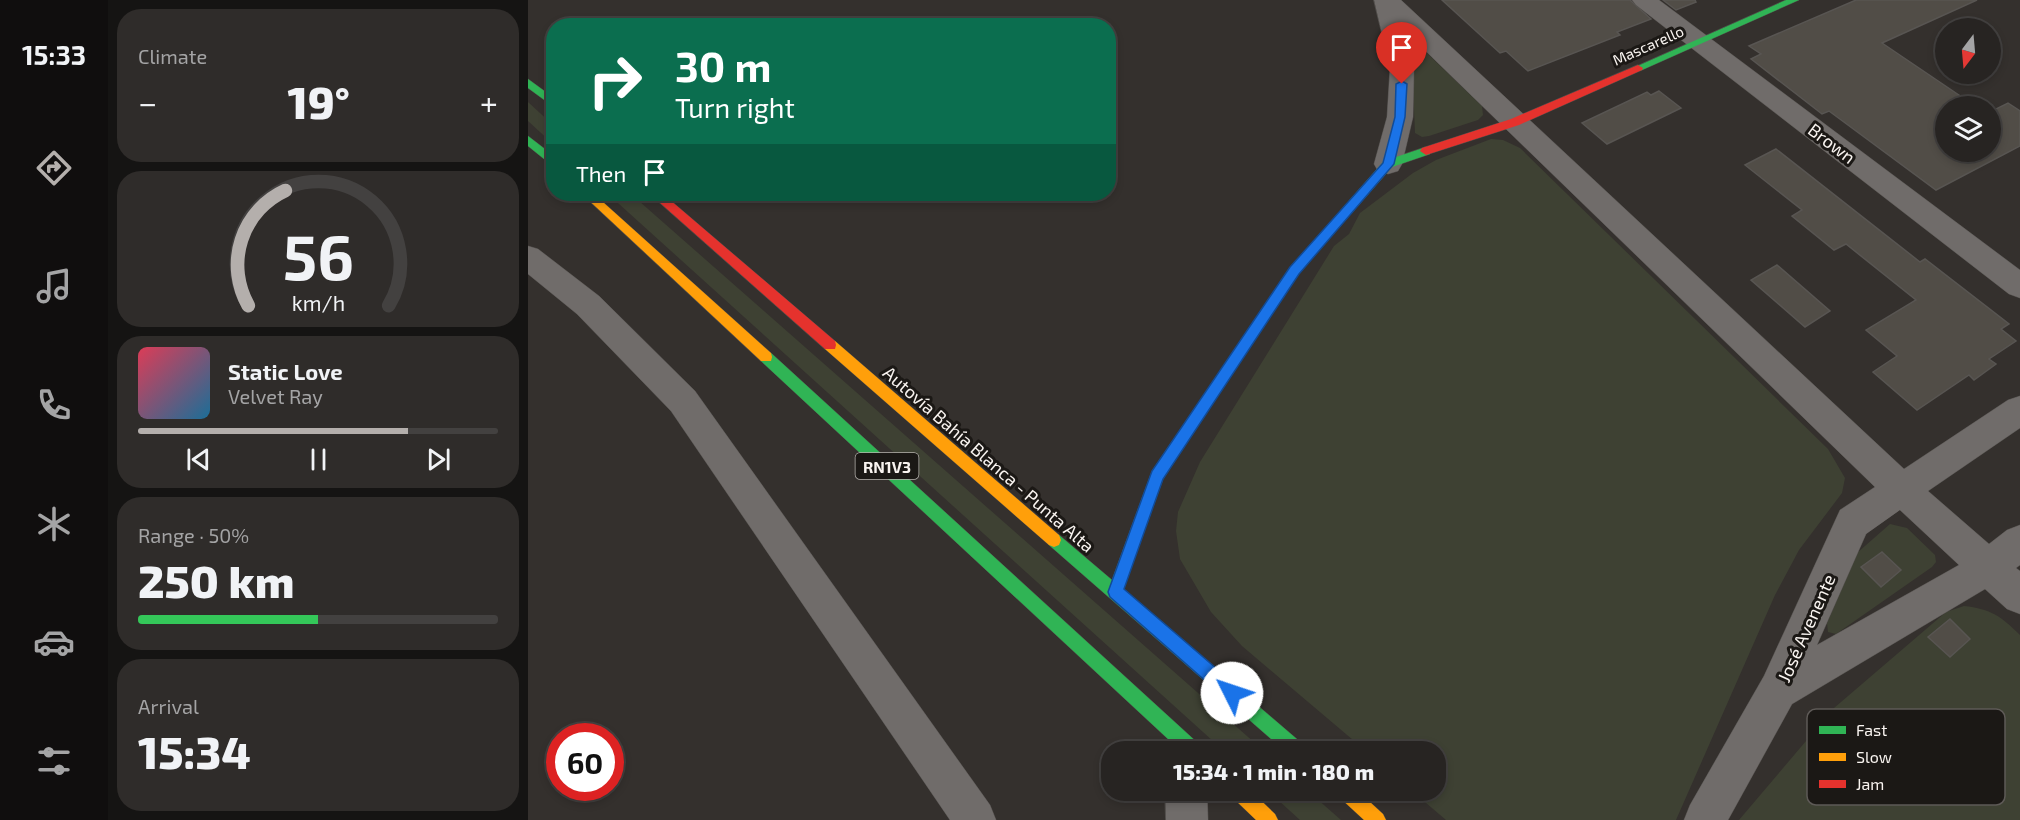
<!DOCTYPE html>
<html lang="en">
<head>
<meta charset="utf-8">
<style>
  body { margin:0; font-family:"Exo 2",sans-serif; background:#2f2c2a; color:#f1f3f6; height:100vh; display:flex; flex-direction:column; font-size:22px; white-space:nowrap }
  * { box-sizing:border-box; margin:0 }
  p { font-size:20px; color:#a4a4a5 }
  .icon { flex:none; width:33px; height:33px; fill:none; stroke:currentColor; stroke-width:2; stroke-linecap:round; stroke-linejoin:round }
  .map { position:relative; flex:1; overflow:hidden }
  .sheet { display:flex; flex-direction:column; gap:9px; padding:9px; background:#151413; width:420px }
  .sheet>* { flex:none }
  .hud { position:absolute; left:18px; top:18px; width:570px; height:183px; border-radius:24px; box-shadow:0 3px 9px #0003,0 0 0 2px #434140; background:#0b6e4f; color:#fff; overflow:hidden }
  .needle { width:39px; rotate:196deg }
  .tools { position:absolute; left:1407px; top:18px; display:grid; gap:12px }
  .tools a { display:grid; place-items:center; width:66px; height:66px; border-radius:50%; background:#272422; box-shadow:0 3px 9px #0003,0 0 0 2px #434140; font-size:30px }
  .speed { position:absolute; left:18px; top:723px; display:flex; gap:12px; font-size:30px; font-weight:700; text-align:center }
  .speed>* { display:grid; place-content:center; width:78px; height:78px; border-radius:50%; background:#272422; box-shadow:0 3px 9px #0003,0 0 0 2px #434140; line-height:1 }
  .speed .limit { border:9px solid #d22; background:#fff; color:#111 }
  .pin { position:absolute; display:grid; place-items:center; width:51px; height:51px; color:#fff; margin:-62px -26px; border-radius:50% 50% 50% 0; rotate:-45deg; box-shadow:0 0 6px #0007 }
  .pin .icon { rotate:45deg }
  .me { position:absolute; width:66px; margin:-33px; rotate:311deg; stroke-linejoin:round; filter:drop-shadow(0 0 4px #0008) }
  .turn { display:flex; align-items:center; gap:21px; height:126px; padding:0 30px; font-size:27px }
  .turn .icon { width:78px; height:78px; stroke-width:2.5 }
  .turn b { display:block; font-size:42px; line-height:51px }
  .then { display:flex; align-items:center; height:57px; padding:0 30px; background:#0003; gap:12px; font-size:22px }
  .big { font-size:45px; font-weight:800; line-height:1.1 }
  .sheet .card { flex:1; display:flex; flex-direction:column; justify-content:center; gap:9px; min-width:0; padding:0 21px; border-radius:24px; background:#2f2c2a }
  .sheet .dial { align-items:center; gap:0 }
  .dial svg { height:156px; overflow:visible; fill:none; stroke:#434140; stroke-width:7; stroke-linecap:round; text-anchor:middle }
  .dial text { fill:#f1f3f6; stroke:none }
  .song { display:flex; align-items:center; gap:18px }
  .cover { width:72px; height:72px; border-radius:9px; background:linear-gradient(135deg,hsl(350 70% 55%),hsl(200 70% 35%)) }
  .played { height:6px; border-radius:3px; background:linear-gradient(90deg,#b4afac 75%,#434140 75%) }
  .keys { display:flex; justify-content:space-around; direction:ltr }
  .heat { display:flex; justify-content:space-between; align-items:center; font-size:33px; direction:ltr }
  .charge { height:9px; border-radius:4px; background:linear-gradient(90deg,#34c759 50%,#434140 0) }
  .trip { position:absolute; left:573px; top:741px; width:345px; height:60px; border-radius:24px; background:#272422; box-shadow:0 3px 9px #0003,0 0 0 2px #434140; font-weight:800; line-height:60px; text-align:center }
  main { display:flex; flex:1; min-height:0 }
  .menu { display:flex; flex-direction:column; width:108px; justify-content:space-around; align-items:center; background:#100e0e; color:#a4a4a5 }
  .menu .icon { width:42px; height:42px }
  .menu .current { color:#b4afac }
  .menu b { font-size:27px; color:#f1f3f6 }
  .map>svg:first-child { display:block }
  .green { fill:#3e4133 }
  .building { fill:#514d47; stroke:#585552; stroke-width:1.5 }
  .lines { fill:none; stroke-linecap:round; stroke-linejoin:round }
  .street-casing { stroke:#504d4a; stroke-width:1 }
  .fast-casing { stroke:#504d4a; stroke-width:1 }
  .slow-casing { stroke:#504d4a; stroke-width:1 }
  .jam-casing { stroke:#504d4a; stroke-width:1 }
  .street { fill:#706c6a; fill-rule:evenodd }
  .fast { fill:#30b455; fill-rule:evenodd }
  .slow { fill:#ff9f0a; fill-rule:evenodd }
  .jam { fill:#e5322d; fill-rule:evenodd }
  .route { fill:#1a73e8; stroke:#114b97; stroke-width:1.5 }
  .labels { text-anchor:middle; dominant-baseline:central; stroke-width:6; stroke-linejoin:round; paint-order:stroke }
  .far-street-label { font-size:15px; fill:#f9f4f0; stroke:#1b1815 }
  .shield { fill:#1b1815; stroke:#b6b2ae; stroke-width:1.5 }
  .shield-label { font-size:16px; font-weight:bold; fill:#f9f4f0 }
  .street-label { font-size:18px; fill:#f9f4f0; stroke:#1b1815 }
  .key { fill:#1b1815; stroke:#5e5a57; stroke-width:1.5 }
  .key-label { font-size:16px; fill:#f9f4f0 }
</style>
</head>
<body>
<main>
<nav class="menu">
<b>15:33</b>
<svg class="icon current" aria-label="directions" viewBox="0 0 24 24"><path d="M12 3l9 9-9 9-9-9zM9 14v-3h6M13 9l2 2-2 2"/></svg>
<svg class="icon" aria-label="music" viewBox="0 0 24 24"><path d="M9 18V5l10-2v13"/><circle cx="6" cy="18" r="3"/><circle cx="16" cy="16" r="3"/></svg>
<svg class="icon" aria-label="phone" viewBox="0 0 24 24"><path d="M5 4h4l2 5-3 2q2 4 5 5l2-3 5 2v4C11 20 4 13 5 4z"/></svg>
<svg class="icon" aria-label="climate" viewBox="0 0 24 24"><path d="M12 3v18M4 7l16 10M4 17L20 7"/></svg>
<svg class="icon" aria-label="car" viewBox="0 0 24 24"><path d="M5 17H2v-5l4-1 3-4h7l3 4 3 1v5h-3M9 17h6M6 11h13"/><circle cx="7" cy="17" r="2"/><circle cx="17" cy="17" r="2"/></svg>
<svg class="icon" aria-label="filters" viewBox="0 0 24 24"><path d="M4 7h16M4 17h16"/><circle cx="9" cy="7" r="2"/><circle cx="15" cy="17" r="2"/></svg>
</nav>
<section class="sheet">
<div class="card"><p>Climate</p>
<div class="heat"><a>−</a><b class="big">19°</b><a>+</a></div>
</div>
<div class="card dial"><svg viewBox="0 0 100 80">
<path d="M14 69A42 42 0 1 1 86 69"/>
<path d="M14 69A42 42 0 0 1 33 10" stroke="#b4afac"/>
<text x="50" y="56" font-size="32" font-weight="700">56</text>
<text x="50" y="72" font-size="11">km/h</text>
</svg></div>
<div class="card">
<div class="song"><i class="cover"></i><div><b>Static Love</b><p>Velvet Ray</p></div></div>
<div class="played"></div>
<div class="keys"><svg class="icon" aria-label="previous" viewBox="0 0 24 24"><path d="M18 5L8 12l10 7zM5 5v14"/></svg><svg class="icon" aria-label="pause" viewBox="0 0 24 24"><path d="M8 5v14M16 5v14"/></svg><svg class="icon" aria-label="next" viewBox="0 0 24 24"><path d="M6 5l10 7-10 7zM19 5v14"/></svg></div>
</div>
<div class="card"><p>Range · 50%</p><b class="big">250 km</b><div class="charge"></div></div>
<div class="card"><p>Arrival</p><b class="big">15:34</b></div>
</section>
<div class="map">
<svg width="1492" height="820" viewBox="0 0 1492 820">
  <rect width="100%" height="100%" fill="#34302d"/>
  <path class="green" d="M878,33L954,106L955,115L950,120L901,136L894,137L887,133L884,59L876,36Z
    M0,102L25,125V144L0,121Z
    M963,139L975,140L992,148L1300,449L1317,478L1314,493L1271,550L1247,595L1148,820H918L884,791L908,790V752L838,751L714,646L683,612L652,559L648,531L650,512L672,462L806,246L821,234L832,213L885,173L908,160Z
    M80,194H103L736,751H696Z
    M1362,524L1379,528L1407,555L1408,562L1404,567L1308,634L1300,632L1299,623L1329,553Z
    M1436,606C1463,609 1473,616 1492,635V820H1211L1306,708L1418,612Z
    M740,791H780L813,820H772Z"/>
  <path class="building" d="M914,0H1102L1123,19L1089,32L1092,35L1000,71L978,51L972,53Z
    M1135,0H1167L1168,2L1148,10Z
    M1328,0H1449L1354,43L1447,106H1418V152H1462V112L1480,103L1492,111V146L1408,190L1301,111L1294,114L1223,59L1233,54L1221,46Z
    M1131,91L1153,108L1079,144L1054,123L1119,92L1123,95Z
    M1248,149L1392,262L1397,259L1481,324L1473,329L1488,341L1461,359L1468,364L1446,380L1441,375L1389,410L1345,372L1369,356L1338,330L1388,300L1318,244L1306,250L1264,216L1274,210L1217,165Z
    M1249,265L1302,311L1277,327L1223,280Z
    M1354,552L1373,570L1353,587L1333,567Z
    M1422,619L1442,639L1422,657L1400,637Z"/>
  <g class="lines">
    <defs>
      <path id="street" d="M846,0H873L1376,469L1480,400L1492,396V428L1400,491L1461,544L1479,530L1492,525V565L1488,568L1492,571V614L1479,609L1457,589L1264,704L1200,820H1156L1162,805L1236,676L1312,510L1347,487L877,31L886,68L885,117L874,164L870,171L860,174L850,171L846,164L859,117L862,68ZM1372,510L1431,565L1289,645L1338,534Z
        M1104,0H1131L1492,270V298L1481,294L1108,5Z
        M0,246L10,249L71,296L167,391L462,805L468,820H422L143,411L49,314L0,274Z
        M637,790H679L680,820H638Z"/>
      <path id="fast" d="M1258,0H1271L1114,70L1110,71L1105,68Z
        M0,79L26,98V107L0,88Z
        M0,136L26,156V167L0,146Z
        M898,147L902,148V154L864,167L771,273L635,479L595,590L777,746L779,752H758L521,545L519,540L521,535L526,533L531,535L584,580L624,471L763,267L856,161Z
        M238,352L243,353L673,746L675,752H654L233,361L232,357L233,353Z"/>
      <path id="slow" d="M54,194H66L243,353L244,357L243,361H233Z
        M302,340L307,341L531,535L533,540L531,545L526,547L521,545L297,349L296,345L297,341Z
        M701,790H722L747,814L750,820H728L703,796Z
        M808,790H829L855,814L858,820H836L810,796Z"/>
      <path id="jam" d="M1110,65L1115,68L1114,70L991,125L898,155L892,151L894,148L983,119Z
        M122,194H135L307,341L308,345L307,349H297Z"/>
    </defs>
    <use href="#street" class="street-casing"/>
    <use href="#fast" class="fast-casing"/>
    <use href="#slow" class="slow-casing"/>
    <use href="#jam" class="jam-casing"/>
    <use href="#street" class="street"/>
    <use href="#fast" class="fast"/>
    <use href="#slow" class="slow"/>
    <use href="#jam" class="jam"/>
  </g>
  <path class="route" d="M874,81L879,84L877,117L866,164L771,274L635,479L596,589L710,687L712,693L710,699L704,702L698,699L582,597L580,592L624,471L762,267L855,163L867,117L868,84Z"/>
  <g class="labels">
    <g class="far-street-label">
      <text transform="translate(1120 45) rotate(-24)">Mascarello</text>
    </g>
    <rect class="shield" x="327.5" y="453" width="63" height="26" rx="4.5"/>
    <g class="shield-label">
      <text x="359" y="466">RN1V3</text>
    </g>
    <g class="street-label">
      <text transform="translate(1304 143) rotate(37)">Brown</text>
      <text transform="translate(461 459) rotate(41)">Autovía Bahía Blanca - Punta Alta</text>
      <text transform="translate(1278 628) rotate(-66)">José Avenente</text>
    </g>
  </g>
  <rect x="1279" y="709" width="198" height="96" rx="9" class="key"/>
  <rect x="1291" y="726" width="27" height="8" fill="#30b455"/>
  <rect x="1291" y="753" width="27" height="8" fill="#ff9f0a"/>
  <rect x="1291" y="780" width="27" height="8" fill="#e5322d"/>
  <g class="key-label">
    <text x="1328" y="736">Fast</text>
    <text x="1328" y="763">Slow</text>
    <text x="1328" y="790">Jam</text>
  </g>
</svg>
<div class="tools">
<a><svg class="needle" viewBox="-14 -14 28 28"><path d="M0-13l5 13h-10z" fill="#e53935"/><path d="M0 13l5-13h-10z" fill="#a4a4a5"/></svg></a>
<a><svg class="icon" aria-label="layers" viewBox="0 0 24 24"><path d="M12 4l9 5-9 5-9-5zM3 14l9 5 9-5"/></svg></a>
</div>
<div class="speed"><div class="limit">60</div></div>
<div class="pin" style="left:874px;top:84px;background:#d93025"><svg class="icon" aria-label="arrive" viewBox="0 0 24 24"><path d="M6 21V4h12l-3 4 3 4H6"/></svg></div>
<svg class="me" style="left:704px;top:693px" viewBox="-20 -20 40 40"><circle r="19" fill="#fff"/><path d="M0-13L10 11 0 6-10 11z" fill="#1a73e8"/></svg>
<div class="trip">15:34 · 1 min · 180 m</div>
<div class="hud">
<div class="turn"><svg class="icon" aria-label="right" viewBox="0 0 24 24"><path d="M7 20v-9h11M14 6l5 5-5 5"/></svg><div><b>30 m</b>Turn right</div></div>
<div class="then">Then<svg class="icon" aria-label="arrive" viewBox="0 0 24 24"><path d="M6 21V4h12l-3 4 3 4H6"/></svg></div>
</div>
</div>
</main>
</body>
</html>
